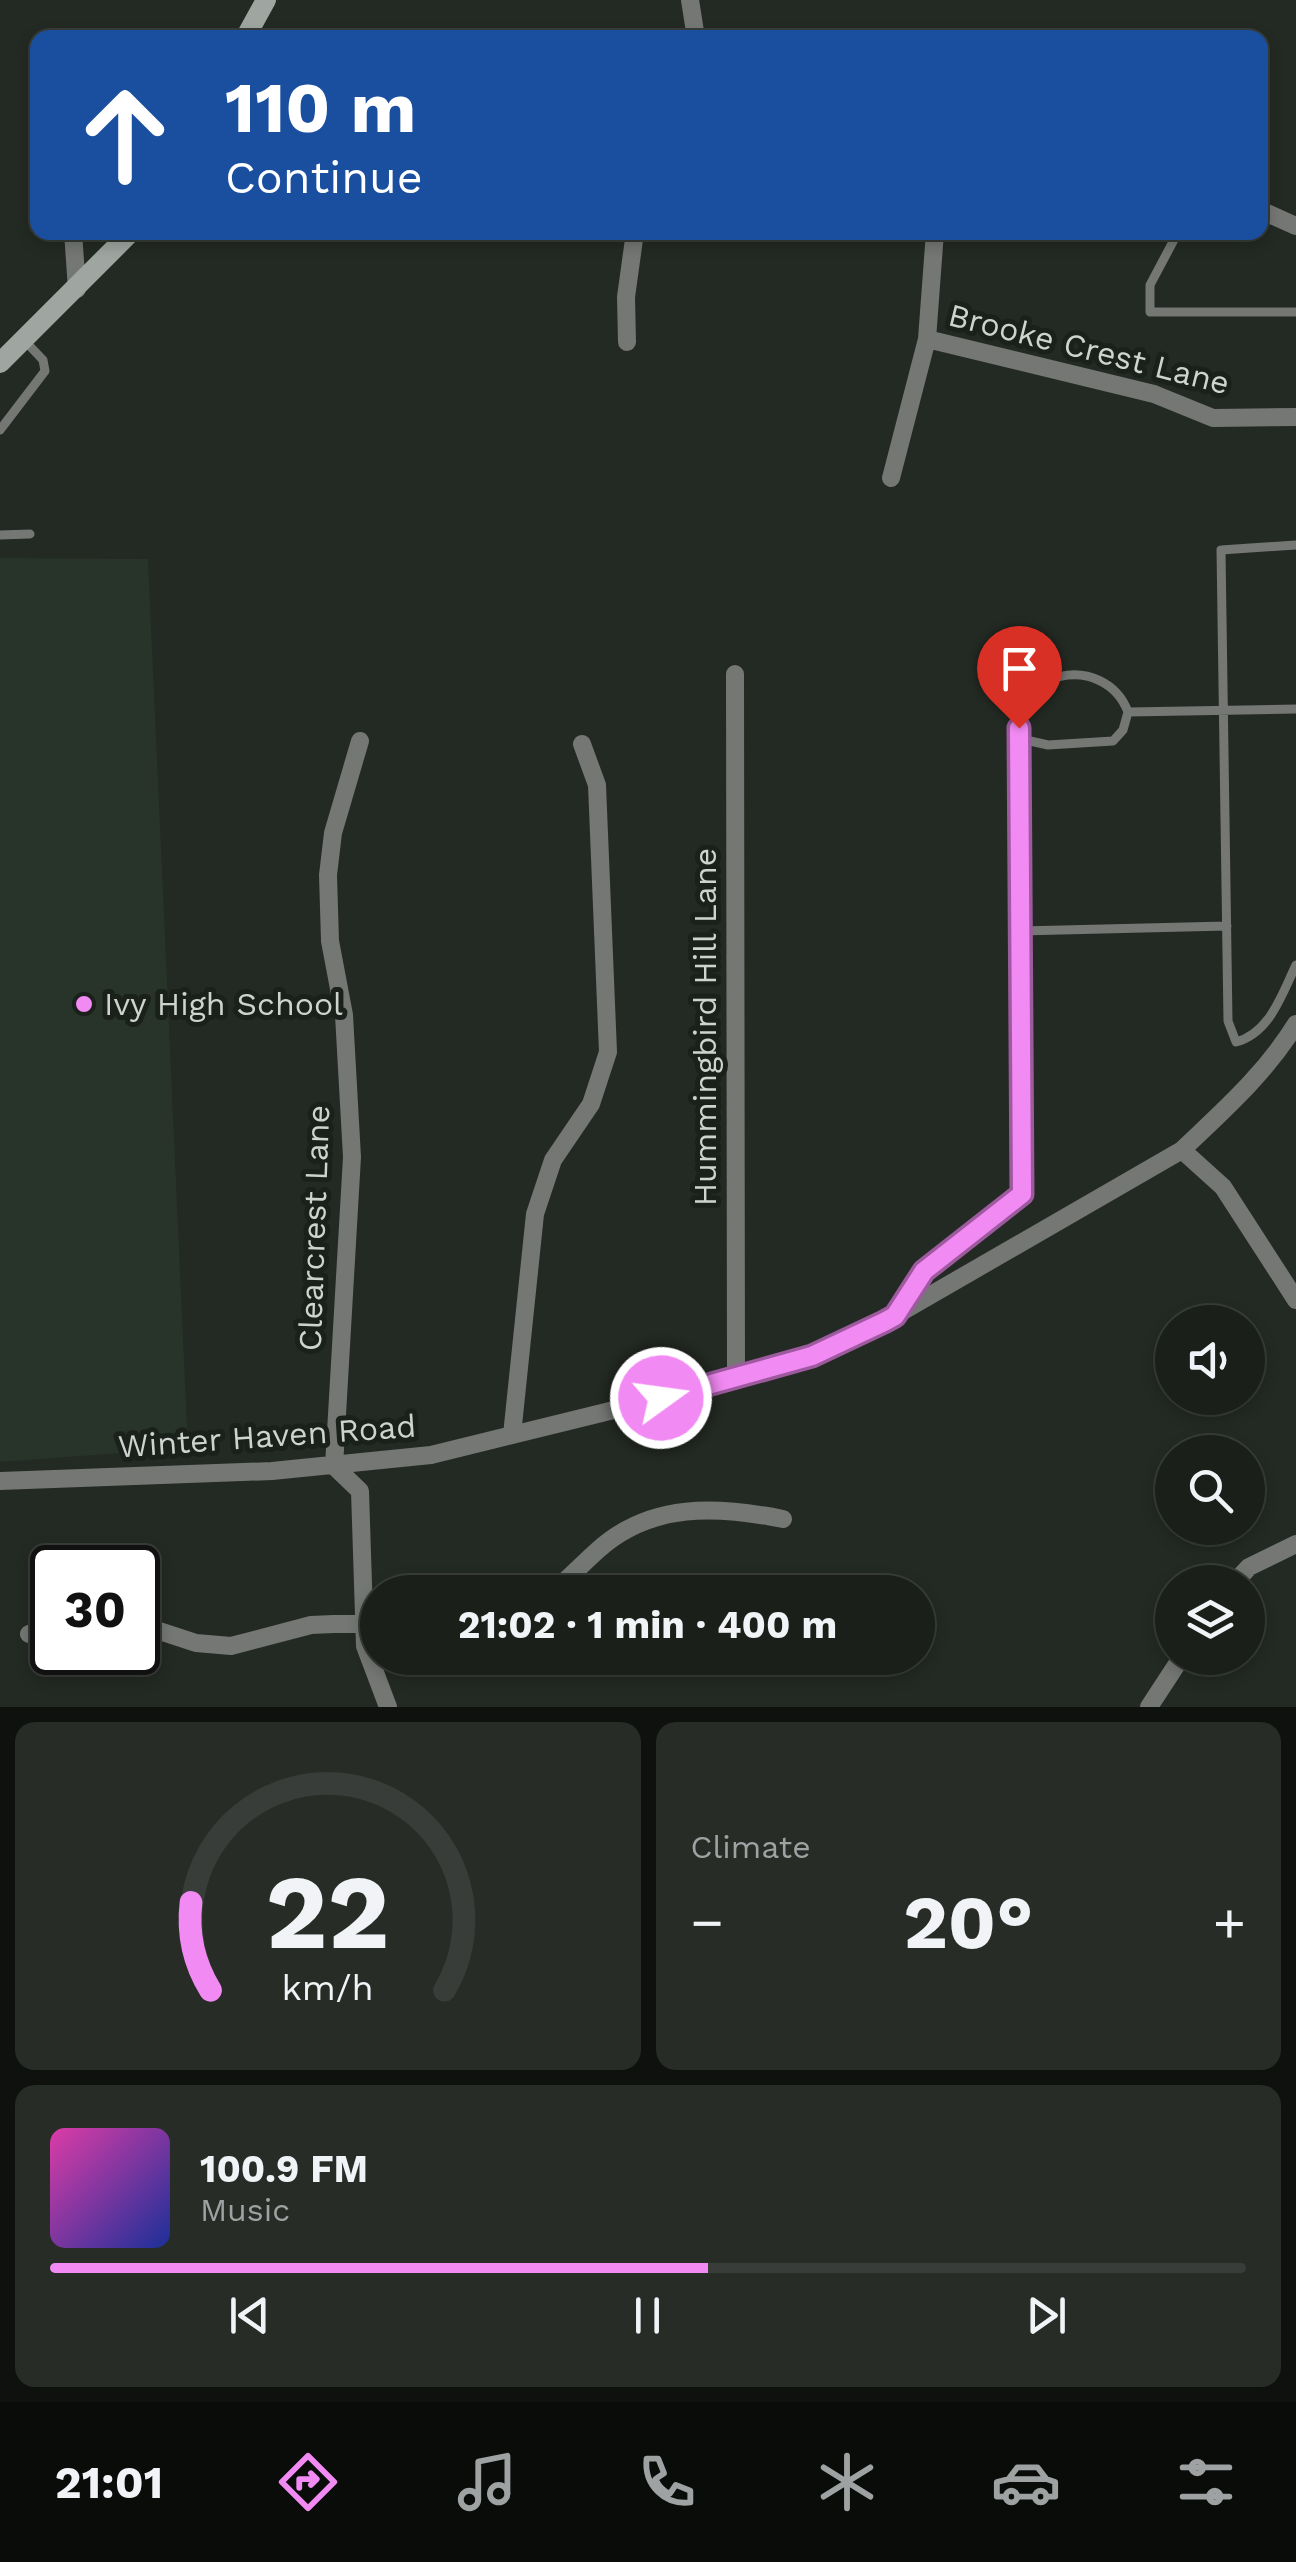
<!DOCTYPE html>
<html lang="en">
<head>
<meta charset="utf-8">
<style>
  body { margin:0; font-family:"Work Sans",sans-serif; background:#272c27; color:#f1f3f6; height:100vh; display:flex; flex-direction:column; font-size:38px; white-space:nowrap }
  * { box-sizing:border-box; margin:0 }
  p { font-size:32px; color:#9fa2a2 }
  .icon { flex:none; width:55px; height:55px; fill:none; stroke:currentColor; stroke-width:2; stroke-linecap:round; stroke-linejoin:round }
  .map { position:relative; height:1707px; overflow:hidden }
  .sheet { display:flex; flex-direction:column; gap:15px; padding:15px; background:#0e110e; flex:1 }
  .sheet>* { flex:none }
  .banner { position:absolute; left:30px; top:30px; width:1238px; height:210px; border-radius:20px; box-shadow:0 5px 15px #0003,0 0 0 2px #383d39; background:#1a4fa0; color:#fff; overflow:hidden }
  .buttons { position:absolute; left:1155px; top:1305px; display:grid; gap:20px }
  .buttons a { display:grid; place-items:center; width:110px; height:110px; border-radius:50%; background:#1a1f1a; box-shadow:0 5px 15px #0003,0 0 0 2px #383d39; font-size:50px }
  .speed { position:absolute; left:30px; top:1545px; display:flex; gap:20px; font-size:50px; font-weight:700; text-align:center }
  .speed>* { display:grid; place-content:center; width:130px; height:130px; border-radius:50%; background:#1a1f1a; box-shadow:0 5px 15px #0003,0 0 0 2px #383d39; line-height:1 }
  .speed .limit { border:5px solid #111; border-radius:15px; background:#fff; color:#111 }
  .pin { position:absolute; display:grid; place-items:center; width:85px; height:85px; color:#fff; margin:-102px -42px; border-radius:50% 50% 50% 0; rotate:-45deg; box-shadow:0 0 10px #0007 }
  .pin .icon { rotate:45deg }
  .me { position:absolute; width:110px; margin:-55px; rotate:76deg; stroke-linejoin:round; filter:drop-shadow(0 0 8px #0008) }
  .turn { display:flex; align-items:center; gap:35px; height:210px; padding:0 30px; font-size:45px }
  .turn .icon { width:130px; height:130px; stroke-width:2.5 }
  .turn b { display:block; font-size:70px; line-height:85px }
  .big { font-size:75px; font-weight:700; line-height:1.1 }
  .sheet .widget { flex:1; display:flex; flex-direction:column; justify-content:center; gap:15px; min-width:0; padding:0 35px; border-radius:20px; background:#272c27 }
  .sheet .dial { align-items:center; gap:0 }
  .dial svg { height:260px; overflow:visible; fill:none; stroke:#383d39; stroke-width:7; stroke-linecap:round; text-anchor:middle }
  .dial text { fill:#f1f3f6; stroke:none }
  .song { display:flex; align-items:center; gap:30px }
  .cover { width:120px; height:120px; border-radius:15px; background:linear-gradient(135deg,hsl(320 70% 55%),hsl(230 70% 35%)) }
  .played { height:10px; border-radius:5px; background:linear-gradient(90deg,#f28af3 55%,#383d39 55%) }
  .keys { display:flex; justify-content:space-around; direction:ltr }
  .heat { display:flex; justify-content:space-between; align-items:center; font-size:55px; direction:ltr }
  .sheet .tiles { flex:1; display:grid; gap:15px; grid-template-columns:1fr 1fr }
  .widget:last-child { grid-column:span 2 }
  .trip { position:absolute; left:360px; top:1575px; width:575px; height:100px; border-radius:50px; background:#1a1f1a; box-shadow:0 5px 15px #0003,0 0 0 2px #383d39; font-weight:700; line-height:100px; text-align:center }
  .dock { display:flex; height:160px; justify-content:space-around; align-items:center; background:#0a0c0a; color:#9fa2a2 }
  .dock .icon { width:70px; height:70px }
  .dock .selected { color:#f28af3 }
  .dock b { font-size:45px; color:#f1f3f6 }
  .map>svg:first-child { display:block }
  .built { fill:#283329 }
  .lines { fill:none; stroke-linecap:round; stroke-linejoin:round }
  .lane { stroke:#747774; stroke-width:9 }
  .street { stroke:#747774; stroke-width:18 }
  .secondary { stroke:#9fa5a0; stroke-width:20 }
  .route-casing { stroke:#9d5a9e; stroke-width:25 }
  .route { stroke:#f28af3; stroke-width:18 }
  .poi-dot { fill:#f28af3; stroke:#1a201a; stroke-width:4 }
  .labels { text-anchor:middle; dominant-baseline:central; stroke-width:10; stroke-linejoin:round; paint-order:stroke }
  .street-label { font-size:32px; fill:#ced3cf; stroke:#1a201a }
  .poi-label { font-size:32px; fill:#ced3cf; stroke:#1a201a; text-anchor:start }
</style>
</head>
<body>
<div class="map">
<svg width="1296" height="1707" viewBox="0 0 1296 1707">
  <rect width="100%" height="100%" fill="#232923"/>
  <path class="built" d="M0,558L148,559L188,1448L0,1462Z"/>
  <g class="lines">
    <path class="lane" d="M1176,236L1150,285V312H1296
      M0,430L45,371L43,360L25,341
      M0,535L30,534
      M1296,545L1221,550L1228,1021L1236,1042C1270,1033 1282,994 1296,965
      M1128,712L1123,730L1113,741L1048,745L1021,739C1007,669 1105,651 1128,712L1296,709
      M1020,931L1227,926
      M899,1309L924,1271L1023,1194L1021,739"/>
    <path class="street" d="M690,0L696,38
      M1260,210L1296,226
      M73,232L77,289
      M927,339L1154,394L1213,418L1296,417
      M627,342L626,297L635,232
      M891,478L927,339L935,232
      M735,674L736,1380
      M360,741L333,833L328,875L330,941L344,1015L352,1157L334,1466L360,1491L365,1646L388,1707
      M1182,1150C1224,1110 1265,1074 1296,1024
      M512,1435L535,1214L553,1160L591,1104L608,1052L597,785L582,744
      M0,1481L272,1471L431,1455L736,1380L812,1356L884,1322L1182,1150L1223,1187L1296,1300
      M1235,1582L1249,1567L1296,1544
      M552,1592C569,1579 582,1564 598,1550C651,1502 718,1506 783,1519
      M138,1624L196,1643L231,1646L311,1625L378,1622
      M29,1634L52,1626
      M1149,1707L1181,1658"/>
    <path class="secondary" d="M245,38L266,0
      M0,363L131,232"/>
  </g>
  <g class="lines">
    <defs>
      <path id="route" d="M661,1398L812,1356L884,1322L895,1316L924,1271L1022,1194L1019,728"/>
    </defs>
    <use href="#route" class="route-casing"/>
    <use href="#route" class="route"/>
  </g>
  <circle class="poi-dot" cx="84" cy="1004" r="10"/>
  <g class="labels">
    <g class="street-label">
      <text transform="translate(1089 349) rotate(14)">Brooke Crest Lane</text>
      <text transform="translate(705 1027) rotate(-90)">Hummingbird Hill Lane</text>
      <text transform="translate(314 1228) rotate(-88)">Clearcrest Lane</text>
      <text transform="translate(267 1436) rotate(-4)">Winter Haven Road</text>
    </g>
    <g class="poi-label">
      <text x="104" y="1004">Ivy High School</text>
    </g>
  </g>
</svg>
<div class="buttons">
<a><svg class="icon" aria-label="sound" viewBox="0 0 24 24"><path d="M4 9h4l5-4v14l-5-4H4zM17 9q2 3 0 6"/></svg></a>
<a><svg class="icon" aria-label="search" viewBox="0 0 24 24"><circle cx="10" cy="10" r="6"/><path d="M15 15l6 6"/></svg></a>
<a><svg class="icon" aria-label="layers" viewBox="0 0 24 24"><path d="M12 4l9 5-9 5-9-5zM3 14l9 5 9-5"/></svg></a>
</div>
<div class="speed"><div class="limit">30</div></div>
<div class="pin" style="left:1019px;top:728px;background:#d93025"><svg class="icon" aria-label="arrive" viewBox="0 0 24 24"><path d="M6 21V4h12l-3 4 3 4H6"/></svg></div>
<svg class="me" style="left:661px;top:1398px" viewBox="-20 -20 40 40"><circle r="17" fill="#f28af3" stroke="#fff" stroke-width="3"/><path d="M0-11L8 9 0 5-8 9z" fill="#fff"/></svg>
<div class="trip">21:02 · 1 min · 400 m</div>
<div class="banner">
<div class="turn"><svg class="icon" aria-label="ahead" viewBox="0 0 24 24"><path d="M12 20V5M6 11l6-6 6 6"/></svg><div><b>110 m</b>Continue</div></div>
</div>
</div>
<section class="sheet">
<div class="tiles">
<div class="widget dial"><svg viewBox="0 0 100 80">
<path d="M14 69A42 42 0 1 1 86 69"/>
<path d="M14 69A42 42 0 0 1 8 42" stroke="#f28af3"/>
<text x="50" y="56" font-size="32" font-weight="700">22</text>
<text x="50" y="72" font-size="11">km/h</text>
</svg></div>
<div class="widget"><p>Climate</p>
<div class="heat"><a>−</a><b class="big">20°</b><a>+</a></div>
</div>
<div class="widget">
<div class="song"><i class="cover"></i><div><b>100.9 FM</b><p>Music</p></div></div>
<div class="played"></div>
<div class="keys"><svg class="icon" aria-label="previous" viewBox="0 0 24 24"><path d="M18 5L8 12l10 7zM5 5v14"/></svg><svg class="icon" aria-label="pause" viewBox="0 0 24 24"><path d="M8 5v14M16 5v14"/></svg><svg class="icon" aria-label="next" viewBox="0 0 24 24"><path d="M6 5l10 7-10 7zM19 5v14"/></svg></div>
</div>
</div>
</section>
<nav class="dock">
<b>21:01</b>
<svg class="icon selected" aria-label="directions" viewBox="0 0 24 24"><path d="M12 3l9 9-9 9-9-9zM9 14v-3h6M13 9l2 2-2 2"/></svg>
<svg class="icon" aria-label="music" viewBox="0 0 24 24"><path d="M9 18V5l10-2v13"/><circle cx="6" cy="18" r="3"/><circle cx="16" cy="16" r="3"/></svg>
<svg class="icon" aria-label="phone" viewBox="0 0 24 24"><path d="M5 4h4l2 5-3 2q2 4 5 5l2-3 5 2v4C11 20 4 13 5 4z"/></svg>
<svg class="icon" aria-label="climate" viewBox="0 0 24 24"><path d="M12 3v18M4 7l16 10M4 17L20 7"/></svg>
<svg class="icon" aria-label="car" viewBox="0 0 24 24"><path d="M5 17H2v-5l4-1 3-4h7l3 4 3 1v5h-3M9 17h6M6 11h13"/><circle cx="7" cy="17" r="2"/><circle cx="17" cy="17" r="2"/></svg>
<svg class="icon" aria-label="filters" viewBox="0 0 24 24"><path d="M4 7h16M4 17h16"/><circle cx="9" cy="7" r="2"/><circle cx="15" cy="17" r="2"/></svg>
</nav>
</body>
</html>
